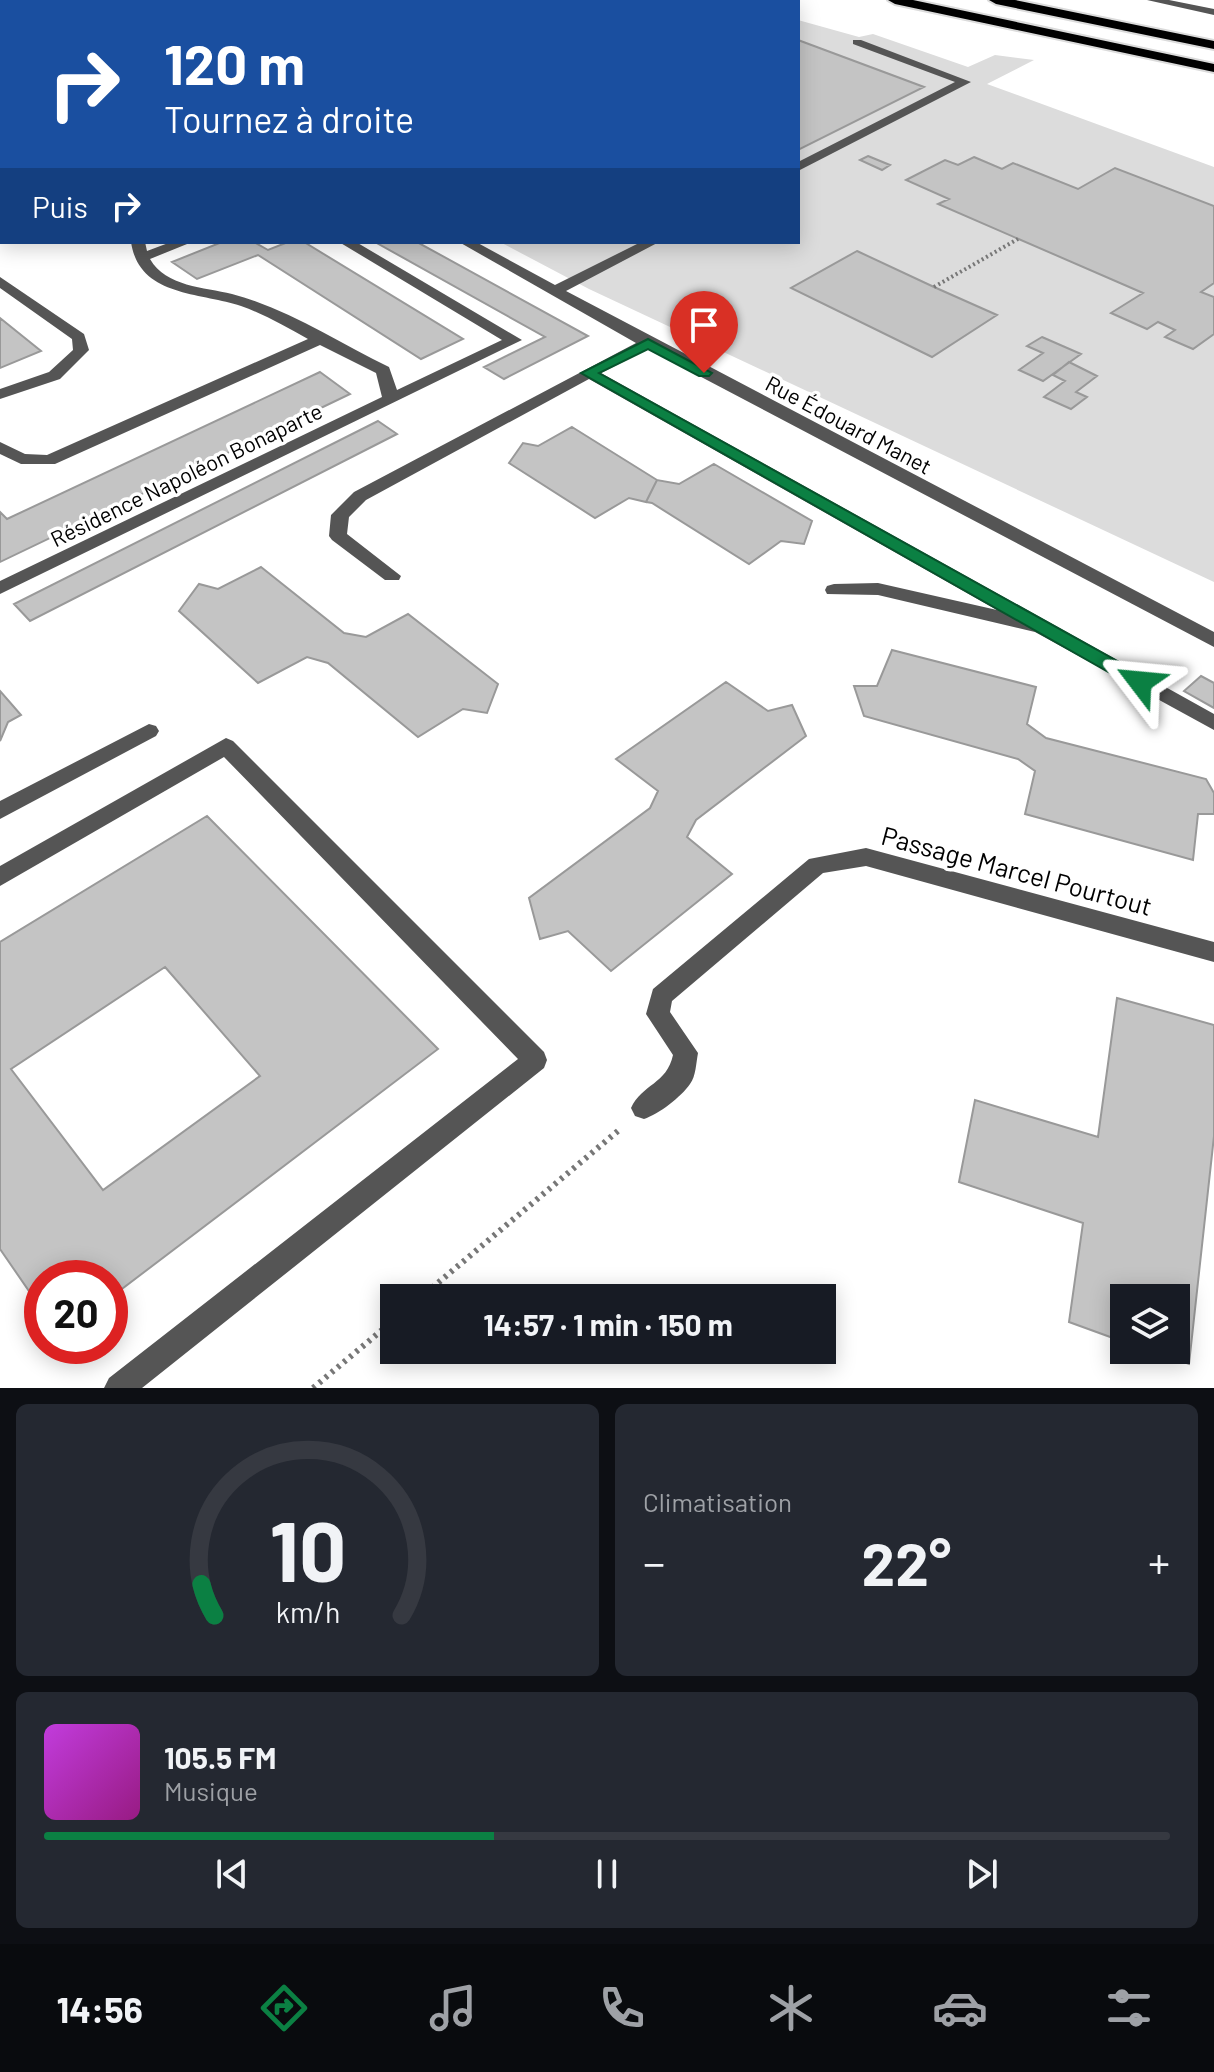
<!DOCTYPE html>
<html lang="fr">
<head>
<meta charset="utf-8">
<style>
  body { margin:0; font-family:Barlow,sans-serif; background:#242831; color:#f1f3f6; height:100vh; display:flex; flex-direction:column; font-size:30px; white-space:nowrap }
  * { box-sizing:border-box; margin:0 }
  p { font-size:26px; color:#9ea1a6 }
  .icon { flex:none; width:44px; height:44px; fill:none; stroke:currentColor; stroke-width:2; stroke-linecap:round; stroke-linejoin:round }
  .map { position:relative; height:1388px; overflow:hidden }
  .details { display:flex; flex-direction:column; gap:16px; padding:16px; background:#0d0f14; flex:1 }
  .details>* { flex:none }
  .top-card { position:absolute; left:0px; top:0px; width:800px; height:244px; box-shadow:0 4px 20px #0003; background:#1a4fa0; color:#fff; overflow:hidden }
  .controls { position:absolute; left:1110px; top:1284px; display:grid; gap:16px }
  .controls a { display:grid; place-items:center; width:80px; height:80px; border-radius:0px; background:#171b24; box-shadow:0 4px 20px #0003; font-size:40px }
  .speed { position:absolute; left:24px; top:1260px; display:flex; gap:16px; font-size:40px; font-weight:700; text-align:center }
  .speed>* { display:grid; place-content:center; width:104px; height:104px; border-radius:50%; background:#171b24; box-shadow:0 4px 20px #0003; line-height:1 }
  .speed .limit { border:12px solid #d22; background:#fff; color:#111 }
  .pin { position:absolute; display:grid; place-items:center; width:68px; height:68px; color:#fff; margin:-82px -34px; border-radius:50% 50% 50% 0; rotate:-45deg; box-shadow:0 0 8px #0007 }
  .pin .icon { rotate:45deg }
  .me { position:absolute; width:88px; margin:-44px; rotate:299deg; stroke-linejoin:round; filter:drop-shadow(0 0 6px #0008) }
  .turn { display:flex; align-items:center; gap:28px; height:168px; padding:0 32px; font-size:36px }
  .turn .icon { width:104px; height:104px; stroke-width:2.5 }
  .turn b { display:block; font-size:56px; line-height:68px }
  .then { display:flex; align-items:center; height:76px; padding:0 32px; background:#0003; gap:16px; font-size:30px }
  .big { font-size:60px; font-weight:700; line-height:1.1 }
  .details .tile { flex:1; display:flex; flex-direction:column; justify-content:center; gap:12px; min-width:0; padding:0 28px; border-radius:12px; background:#242831 }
  .details .dial { align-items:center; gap:0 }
  .dial svg { height:208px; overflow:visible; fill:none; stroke:#363941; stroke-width:7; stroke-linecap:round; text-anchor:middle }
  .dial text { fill:#f1f3f6; stroke:none }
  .song { display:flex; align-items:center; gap:24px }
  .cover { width:96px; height:96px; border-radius:12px; background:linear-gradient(135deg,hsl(290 70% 55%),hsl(310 70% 35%)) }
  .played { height:8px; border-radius:4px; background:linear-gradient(90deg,#0b8043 40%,#363941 40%) }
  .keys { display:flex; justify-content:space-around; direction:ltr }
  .heat { display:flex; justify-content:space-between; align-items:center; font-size:44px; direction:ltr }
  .details .tiles { flex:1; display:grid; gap:16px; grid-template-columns:1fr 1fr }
  .tile:last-child { grid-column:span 2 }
  .trip { position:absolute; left:380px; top:1284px; width:456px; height:80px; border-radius:0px; background:#171b24; box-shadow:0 4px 20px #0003; font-weight:700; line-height:80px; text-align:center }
  .menu { display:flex; height:128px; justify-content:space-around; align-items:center; background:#090b0e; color:#9ea1a6 }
  .menu .icon { width:56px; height:56px }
  .menu .active { color:#0b8043 }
  .menu b { font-size:36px; color:#f1f3f6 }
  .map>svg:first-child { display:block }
  .green { fill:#dcdcdc }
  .building { fill:#c4c4c4; stroke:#999; stroke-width:2; fill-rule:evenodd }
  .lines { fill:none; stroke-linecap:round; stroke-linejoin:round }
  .highway-casing { stroke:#dbdbdb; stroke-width:4 }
  .path-far1 { stroke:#777; stroke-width:4; stroke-dasharray:2 3; stroke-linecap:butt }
  .path { stroke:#777; stroke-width:6; stroke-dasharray:3 5; stroke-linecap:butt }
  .minor { fill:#555; fill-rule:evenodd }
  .highway { fill:#000; fill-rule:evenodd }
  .route { fill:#0b8043; stroke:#07532c; stroke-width:2 }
  .labels { text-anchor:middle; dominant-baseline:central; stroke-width:7; stroke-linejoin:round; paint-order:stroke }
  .street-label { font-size:22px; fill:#000; stroke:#fff }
  .near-street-label { font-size:26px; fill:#000; stroke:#fff }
</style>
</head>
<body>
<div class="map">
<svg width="1214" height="1388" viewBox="0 0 1214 1388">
  <rect width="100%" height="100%" fill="#fff"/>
  <path class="green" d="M152,0H501L146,2Z
    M798,20L859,37L873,34L968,67L995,55L1034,60L987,84L1214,167V582L589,289L500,242H798Z"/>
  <path class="building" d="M542,0H633L639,2H537Z
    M798,40L924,87L798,150Z
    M868,156L890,165L882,170L860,160Z
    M974,157L1002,169L1013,163L1078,189L1115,168L1214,206V283L1201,292L1214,297V334L1193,349L1165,337L1175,330L1158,322L1147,329L1111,313L1143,293L938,204L949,199L906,180L945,160L958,165Z
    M222,242H254L268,250L288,242H304L463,339L421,359L258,255L197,279L172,262Z
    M375,242H417L588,336L504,379L484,367L545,337Z
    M857,251L934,287L997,315L932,357L791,288Z
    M0,318L41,351L0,368Z
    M1042,337L1081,354L1043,381L1019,370L1043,353L1027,346Z
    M1069,362L1097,376L1076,392L1087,397L1071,409L1044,397L1065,381L1053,375Z
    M320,372L350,394L0,562V512L7,519Z
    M378,421L397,434L30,621L14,604Z
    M572,427L657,480L646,502L629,498L595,518L509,463L523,443L538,446Z
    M714,464L812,521L804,544L781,541L749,564L652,503L646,502L657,480L679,484Z
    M261,567L344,633L366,637L408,614L498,684L487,713L463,709L418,737L328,663L307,657L258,683L179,611L199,584L218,589Z
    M892,650L1036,687L1027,724L1046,738L1206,779L1214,793V814H1198L1193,860L1025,814L1035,771L1018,759L864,716L854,686H877Z
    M1201,676L1214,683V708L1184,691Z
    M726,682L768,711L792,705L806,736L696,820L687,837L732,874L611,971L568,931L540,939L529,898L650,808L658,791L616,759Z
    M0,691L21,715L8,722L0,741Z
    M207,816L438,1049L110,1298V1278H42V1310L0,1249V942ZM165,967L260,1076L103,1190L11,1069Z
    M1117,998L1214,1025V1136L1189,1364L1148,1350H1176V1298H1124V1342L1069,1322L1083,1223L959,1182L975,1100L1098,1137Z"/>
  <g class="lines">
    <defs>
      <path id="highway" d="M888,0H913L1214,64V72L895,4Z
        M989,0H1015L1214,41V49L996,4Z"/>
    </defs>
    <use href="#highway" class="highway-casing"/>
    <path class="path-far1" d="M934,287L1018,239"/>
    <path class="path" d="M420,1298L619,1130
      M313,1388L394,1320"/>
    <path class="minor" d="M1147,0H1169L1214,9V15Z
      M853,40H861L971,82L798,171V162L955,82L853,44Z
      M2,143V151L0,152V144Z
      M0,194H2V202H0Z
      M131,242H145L147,251L171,242H192L150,259C166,287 204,287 232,294C287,308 338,342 389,367L397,390L502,340L339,242H356L522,340L0,594V581L382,397L376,373L320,345L55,464H21L0,454V442L25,454L47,455L308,339C286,327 264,314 241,306C200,292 139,297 131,242Z
      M459,242H476L555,285L641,242H659L566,291L1214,632V647L648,349L601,373L1214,714V730L1035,632L878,595L827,594L825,590L827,586L834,584L878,583L997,610L589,379L366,500L349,517L347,534L401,576L399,580H385L332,540L329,536L331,515L354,492L636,343Z
      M0,277L84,334L89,350L60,379L0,399V389L49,372L73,350L72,339L0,288Z
      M149,724L156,726L159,731L156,736L0,819V801Z
      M226,738L233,741L544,1052L547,1060L544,1068L142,1388H104L109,1378L518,1059L224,757L0,886V866Z
      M866,848L1214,942V962L866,866L823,873L672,1001L670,1012L698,1053C696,1063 696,1076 690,1084C681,1097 659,1114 644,1119L635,1116L631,1108C642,1084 667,1084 673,1055L646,1014L653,989L809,859Z"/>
    <use href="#highway" class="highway"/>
  </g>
  <path class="route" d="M648,339L712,373L709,376H699L648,349L599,373L1146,677L1149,682L1146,686H1133L581,373Z"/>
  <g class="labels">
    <g class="street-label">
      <text transform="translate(849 424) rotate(28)">Rue Édouard Manet</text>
      <text transform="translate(186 474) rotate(-26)">Résidence Napoléon Bonaparte</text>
    </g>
    <g class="near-street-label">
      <text transform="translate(1017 870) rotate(15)">Passage Marcel Pourtout</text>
    </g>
  </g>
</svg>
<div class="controls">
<a><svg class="icon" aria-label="layers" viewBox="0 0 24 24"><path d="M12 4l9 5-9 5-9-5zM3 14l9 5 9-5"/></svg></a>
</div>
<div class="speed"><div class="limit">20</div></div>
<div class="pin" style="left:704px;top:373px;background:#d93025"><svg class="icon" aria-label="arrive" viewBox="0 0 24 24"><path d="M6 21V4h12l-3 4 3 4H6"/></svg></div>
<svg class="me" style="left:1140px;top:682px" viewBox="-20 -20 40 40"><path d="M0-17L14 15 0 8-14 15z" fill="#0b8043" stroke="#fff" stroke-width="4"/></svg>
<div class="trip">14:57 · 1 min · 150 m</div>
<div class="top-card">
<div class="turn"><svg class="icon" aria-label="right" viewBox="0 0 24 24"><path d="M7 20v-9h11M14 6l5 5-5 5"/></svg><div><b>120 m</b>Tournez à droite</div></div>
<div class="then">Puis<svg class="icon" aria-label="right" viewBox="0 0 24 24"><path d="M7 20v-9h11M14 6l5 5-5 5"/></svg></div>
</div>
</div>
<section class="details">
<div class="tiles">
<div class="tile dial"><svg viewBox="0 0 100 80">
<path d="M14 69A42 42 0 1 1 86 69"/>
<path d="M14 69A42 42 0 0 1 9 57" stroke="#0b8043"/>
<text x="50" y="56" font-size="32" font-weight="700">10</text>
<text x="50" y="72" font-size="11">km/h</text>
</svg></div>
<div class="tile"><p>Climatisation</p>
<div class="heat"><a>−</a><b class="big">22°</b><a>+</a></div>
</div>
<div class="tile">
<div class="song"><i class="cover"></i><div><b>105.5 FM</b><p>Musique</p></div></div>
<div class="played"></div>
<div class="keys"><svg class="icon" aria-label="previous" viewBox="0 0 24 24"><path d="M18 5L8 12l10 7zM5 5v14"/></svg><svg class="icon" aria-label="pause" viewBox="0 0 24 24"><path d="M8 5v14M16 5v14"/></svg><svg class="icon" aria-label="next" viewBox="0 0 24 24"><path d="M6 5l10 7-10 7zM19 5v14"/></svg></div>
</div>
</div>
</section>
<nav class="menu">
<b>14:56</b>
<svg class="icon active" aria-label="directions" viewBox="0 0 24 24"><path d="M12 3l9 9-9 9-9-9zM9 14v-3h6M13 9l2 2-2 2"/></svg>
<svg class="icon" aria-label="music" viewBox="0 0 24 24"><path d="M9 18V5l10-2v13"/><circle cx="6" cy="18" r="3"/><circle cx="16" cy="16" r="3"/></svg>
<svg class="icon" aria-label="phone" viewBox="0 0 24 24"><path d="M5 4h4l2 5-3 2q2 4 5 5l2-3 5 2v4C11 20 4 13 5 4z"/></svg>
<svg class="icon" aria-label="climate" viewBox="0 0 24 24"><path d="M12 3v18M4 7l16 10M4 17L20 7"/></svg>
<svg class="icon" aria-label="car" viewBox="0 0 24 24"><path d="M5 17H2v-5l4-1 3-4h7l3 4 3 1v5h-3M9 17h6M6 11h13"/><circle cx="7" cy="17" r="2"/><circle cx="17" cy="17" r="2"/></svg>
<svg class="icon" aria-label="filters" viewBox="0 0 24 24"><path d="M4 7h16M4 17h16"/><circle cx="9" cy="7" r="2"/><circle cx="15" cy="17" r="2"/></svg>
</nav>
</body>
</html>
